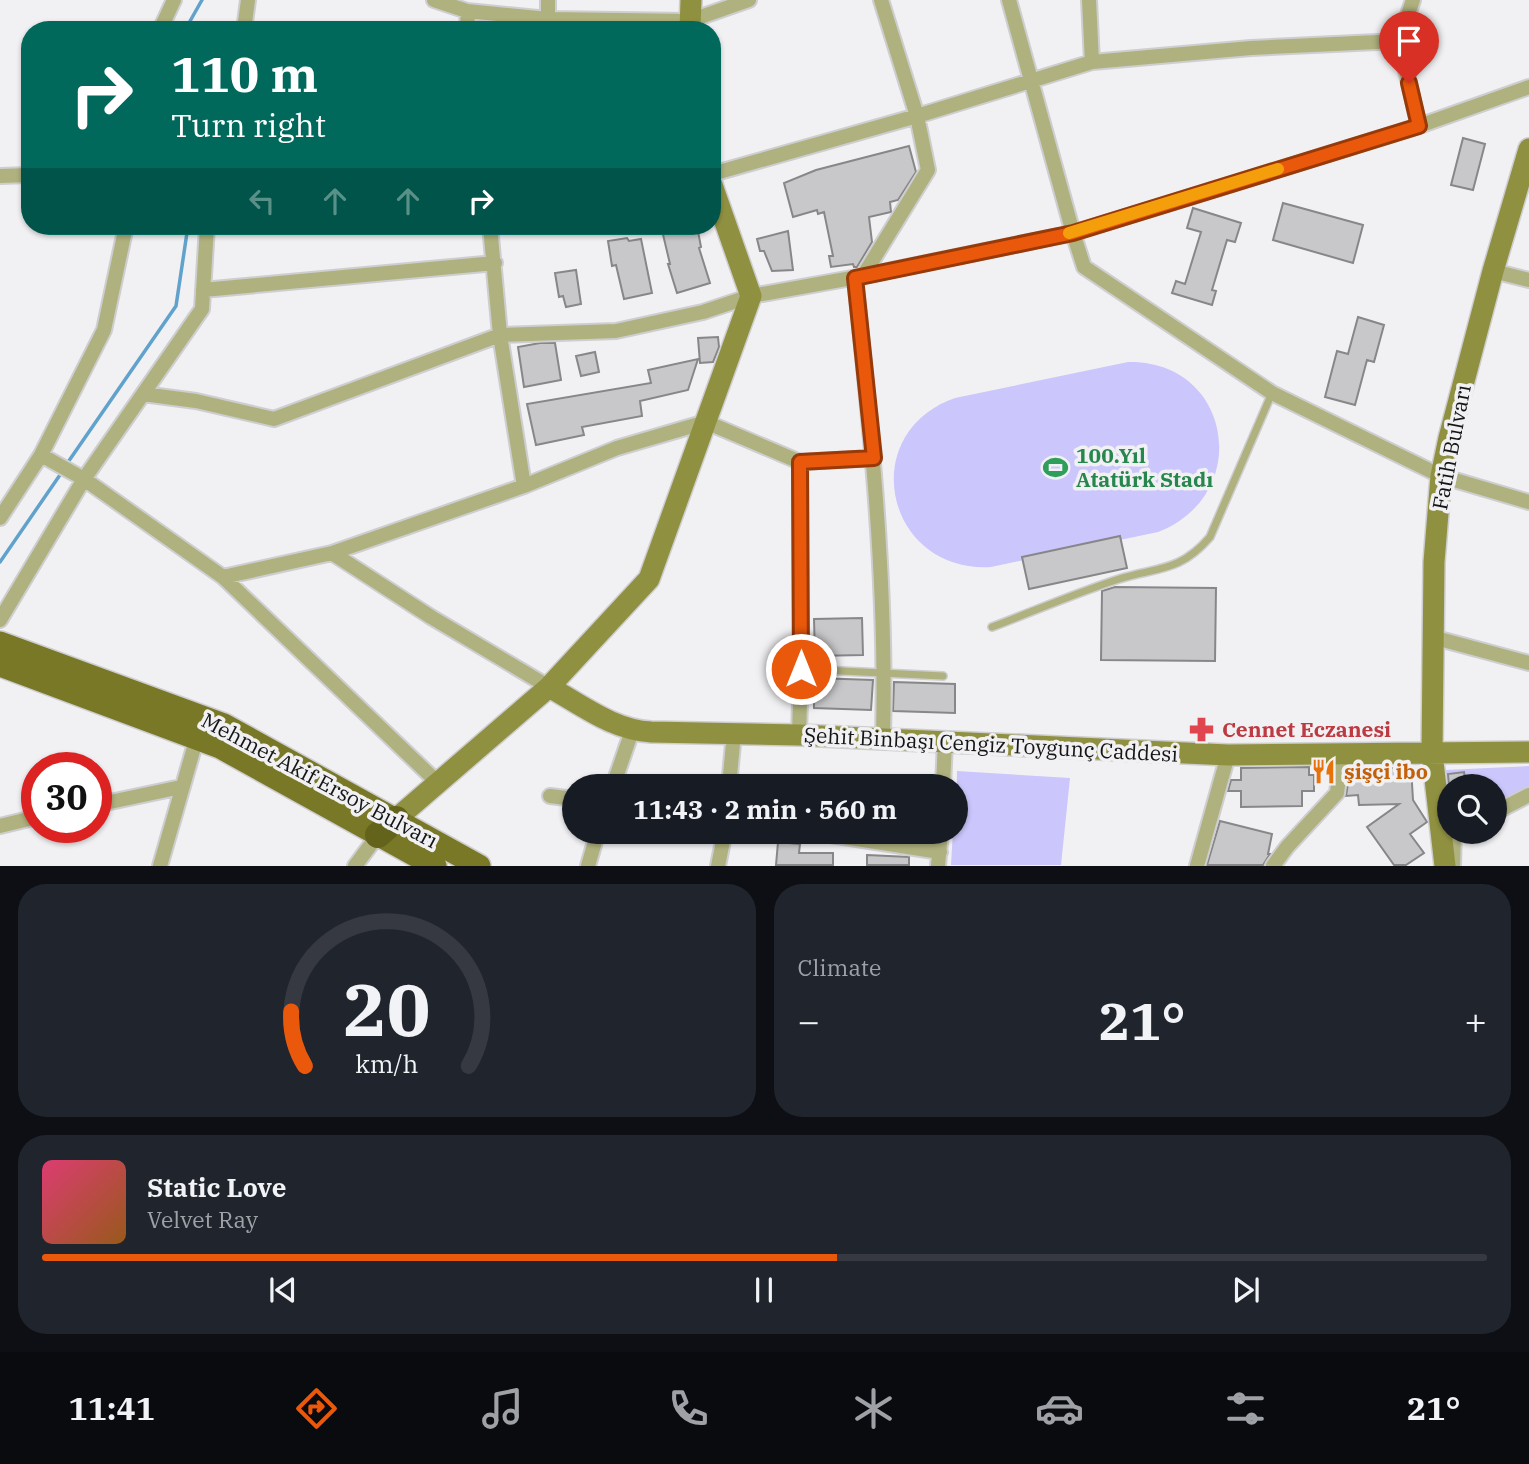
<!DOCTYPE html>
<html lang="en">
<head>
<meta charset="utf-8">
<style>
  body { margin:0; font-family:"IBM Plex Serif",serif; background:#20242c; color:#f1f3f6; height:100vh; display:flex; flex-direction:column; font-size:26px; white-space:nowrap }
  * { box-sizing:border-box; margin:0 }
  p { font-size:23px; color:#9ea1a6 }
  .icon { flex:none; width:38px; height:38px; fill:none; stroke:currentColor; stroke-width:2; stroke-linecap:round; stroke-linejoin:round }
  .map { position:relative; height:866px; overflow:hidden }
  .details { display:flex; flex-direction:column; gap:18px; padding:18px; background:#0d0f14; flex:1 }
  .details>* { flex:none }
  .hud { position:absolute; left:21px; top:21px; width:700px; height:214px; border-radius:28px; box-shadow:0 2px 5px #0004; background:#00695c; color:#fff; overflow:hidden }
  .fabs { position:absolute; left:1437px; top:774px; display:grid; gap:14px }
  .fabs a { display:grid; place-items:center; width:70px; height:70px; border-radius:50%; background:#171b24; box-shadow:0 2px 5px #0004; font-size:35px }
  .speed { position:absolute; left:21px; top:752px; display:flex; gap:14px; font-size:35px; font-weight:700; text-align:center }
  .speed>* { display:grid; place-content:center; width:91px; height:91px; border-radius:50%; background:#171b24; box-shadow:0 2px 5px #0004; line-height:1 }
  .speed .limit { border:10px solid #d22; background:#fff; color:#111 }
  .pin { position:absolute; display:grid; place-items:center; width:60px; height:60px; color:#fff; margin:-72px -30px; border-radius:50% 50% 50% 0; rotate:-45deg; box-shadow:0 0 7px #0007 }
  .pin .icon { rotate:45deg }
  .me { position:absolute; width:77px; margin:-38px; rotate:0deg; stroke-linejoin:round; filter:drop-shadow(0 0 5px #0008) }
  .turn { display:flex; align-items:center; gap:24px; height:147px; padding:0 35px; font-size:32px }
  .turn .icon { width:91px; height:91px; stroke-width:2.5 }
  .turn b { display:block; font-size:49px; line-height:60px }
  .lanes { display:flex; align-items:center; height:66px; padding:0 35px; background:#0003; justify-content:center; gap:35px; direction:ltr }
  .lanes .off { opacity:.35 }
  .big { font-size:52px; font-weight:700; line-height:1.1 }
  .details .tile { flex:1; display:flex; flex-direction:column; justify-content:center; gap:10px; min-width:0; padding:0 24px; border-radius:28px; background:#20242c }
  .details .dial { align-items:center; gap:0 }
  .dial svg { height:182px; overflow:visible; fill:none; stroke:#363941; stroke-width:7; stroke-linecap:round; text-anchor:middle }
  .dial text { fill:#f1f3f6; stroke:none }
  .song { display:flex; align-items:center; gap:21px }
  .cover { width:84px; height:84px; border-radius:10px; background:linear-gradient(135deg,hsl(340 70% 55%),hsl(30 70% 35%)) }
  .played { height:7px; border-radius:4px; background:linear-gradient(90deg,#ea580c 55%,#363941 55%) }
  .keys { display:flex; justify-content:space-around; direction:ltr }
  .heat { display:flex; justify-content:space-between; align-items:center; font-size:38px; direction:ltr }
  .details .tiles { flex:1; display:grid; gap:18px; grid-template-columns:1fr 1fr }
  .tile:last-child { grid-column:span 2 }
  .trip { position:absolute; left:562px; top:774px; width:406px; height:70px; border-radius:35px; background:#171b24; box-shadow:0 2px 5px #0004; font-weight:700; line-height:70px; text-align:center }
  .tabs { display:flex; height:112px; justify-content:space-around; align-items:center; background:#090b0e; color:#9ea1a6 }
  .tabs .icon { width:49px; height:49px }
  .tabs .active { color:#ea580c }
  .tabs b { font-size:32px; color:#f1f3f6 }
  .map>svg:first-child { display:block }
  .green { fill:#cbc6fb }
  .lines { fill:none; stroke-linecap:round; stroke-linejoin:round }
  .stream { stroke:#61a2cd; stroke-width:3.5 }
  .building { fill:#c8c8ca; stroke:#878789; stroke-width:2 }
  .lane-casing { stroke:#ceced0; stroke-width:10 }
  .street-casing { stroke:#ceced0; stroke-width:18 }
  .secondary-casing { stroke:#ceced0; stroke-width:24 }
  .primary-casing { stroke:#ceced0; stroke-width:26 }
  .highway-casing { stroke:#ceced0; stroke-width:30 }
  .lane { stroke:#afb17e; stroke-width:7 }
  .street { stroke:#afb17e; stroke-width:14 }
  .secondary { stroke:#909140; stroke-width:21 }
  .primary { stroke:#787826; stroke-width:23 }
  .highway { stroke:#63631c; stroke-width:26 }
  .route-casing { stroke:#983908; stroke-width:18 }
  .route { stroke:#ea580c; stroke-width:12 }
  .slow { stroke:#f59e0b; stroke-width:12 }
  .labels { text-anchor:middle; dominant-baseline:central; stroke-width:7; stroke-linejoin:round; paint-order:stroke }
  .street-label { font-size:21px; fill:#151516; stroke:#f1f1f3 }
  .leisure-label { font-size:21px; font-weight:bold; fill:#27864d; stroke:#f1f1f3; text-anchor:start }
  .health-label { font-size:21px; font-weight:bold; fill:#be3a42; stroke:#f1f1f3; text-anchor:start }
  .food-label { font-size:21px; font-weight:bold; fill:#c56008; stroke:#f1f1f3; text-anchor:start }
</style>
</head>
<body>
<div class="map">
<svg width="1529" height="866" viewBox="0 0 1529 866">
  <rect width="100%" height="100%" fill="#f1f1f3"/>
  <path class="green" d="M1128,362C1232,360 1254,495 1158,532L991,567C885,573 855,433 955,398Z
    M1529,766V795L1495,813L1494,786H1449V801L1445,770Z
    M957,771L1070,778L1061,865H951L953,831H956Z"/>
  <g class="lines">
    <path class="stream" d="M185,30L202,0
      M66,465L176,306L188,226
      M0,562L62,472"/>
  </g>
  <path class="building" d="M1463,138L1485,144L1473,190L1451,185Z
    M909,146L916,172L898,200L890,202L891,212L869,217L872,242L857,267H854L853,264L831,267L829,256H833L824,212L818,214L817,210L793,217L784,183L816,170Z
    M1283,203L1363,225L1353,263L1273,240Z
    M1193,208L1241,223L1235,242L1227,240L1212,290L1216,291L1212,305L1172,293L1176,281L1185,284L1201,232L1187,228Z
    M661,226H697L701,247L699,248L710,283L677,293L668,264H670Z
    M788,231L793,270L772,271L764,251H760L757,239Z
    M627,238L629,241L641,239L652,293L624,299L616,265L612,266L608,241Z
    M576,270L581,304L566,307L563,296L559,297L555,273Z
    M1358,317L1384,325L1374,362L1367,360L1355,405L1325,397L1337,351L1348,354Z
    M718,337L719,347L713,362L700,363L698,338Z
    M540,343H555L561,380L524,387L518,347Z
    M595,352L599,372L581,376L576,356Z
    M698,359L688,390L640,401L642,416L582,427L584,435L536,445L527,404L651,383L648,370Z
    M1120,536L1127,568L1029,589L1022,557Z
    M1115,587L1216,588L1215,661L1101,660L1102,591Z
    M862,618L863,655L815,656L814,619Z
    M814,678L873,680L871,710L814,708Z
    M894,682L955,684V713L893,711Z
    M1309,767V775H1314V791H1302V806L1241,807V791H1228L1231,780H1241V768Z
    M1411,767L1413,800L1427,822L1410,834L1424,853L1406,865H1394L1367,827L1399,804L1359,805L1358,795L1346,796L1350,771Z
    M1464,772L1466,786H1449L1448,774Z
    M1220,821L1272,834L1268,854H1270L1263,865H1207Z
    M778,842L800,844L799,853H833V865H776Z
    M867,855L909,857V865H867Z"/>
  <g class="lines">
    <defs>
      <path id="lane" d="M992,627C1034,611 1076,593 1119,579C1158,567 1180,572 1210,537L1272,393
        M801,669L943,676"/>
      <path id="street" d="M434,0L467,11L468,30
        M1009,0L1073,233L1084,267L1272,393L1441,476L1529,502
        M1089,0L1092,62
        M467,11L548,19L689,21L749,0
        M548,19V0
        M160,30L174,0
        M244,30L248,0
        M1399,41L1413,0
        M712,174L917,116L1092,62L1251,48L1399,41L1419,126
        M0,176L30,175
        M490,226L500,335L524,486
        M1493,271L1529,280
        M863,276L928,170L917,116L881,0
        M855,278C871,430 887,584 883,738
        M203,290L495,263
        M143,394L196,401L274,419L500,335L616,331L703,312L751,296L863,276L1073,233L1419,126L1529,87
        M41,455L84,479L223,577L437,782
        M0,518L41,455L104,330L126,226
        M332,553L431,617L549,687
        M223,577L332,553L524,486L617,448L706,422L800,462L874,458
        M0,620L84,479L202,309L207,226
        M1432,637L1529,663
        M799,735L801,669L800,462
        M613,786L632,731
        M729,786L734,733
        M943,786L945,741
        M550,796L574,799
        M96,805L181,787
        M1494,813L1529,795
        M0,826L37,817
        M805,831L940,852
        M160,866L197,737
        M355,866L378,835
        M588,866L598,831
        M718,866L725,831
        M938,866L941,831
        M1197,866L1228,755
        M1273,866L1287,847L1337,793L1342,754
        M1453,866L1454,832L1458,831"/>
      <path id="secondary" d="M690,30L691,0
        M549,687C582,705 613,730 651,732L799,735L1228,755L1529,752
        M396,819L549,687L649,579L751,296L712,185
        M1445,866L1432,753L1434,562L1441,476L1449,438L1493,271L1529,149"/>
      <path id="primary" d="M0,643L224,725L479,866
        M0,665L220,747L435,866"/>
      <path id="highway" d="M378,835L396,819"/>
    </defs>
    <use href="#lane" class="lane-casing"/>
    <use href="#street" class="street-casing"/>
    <use href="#secondary" class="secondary-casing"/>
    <use href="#primary" class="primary-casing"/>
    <use href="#highway" class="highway-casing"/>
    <use href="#lane" class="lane"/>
    <use href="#street" class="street"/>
    <use href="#secondary" class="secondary"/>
    <use href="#primary" class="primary"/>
    <use href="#highway" class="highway"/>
  </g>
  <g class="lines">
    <defs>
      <path id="route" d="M801,669L800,462L874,458L855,278L1073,233L1419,126L1409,83"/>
    </defs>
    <use href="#route" class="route-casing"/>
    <use href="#route" class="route"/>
    <path class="slow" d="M1069,233L1278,169"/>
  </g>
  <defs>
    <symbol id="stadium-bare" viewBox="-9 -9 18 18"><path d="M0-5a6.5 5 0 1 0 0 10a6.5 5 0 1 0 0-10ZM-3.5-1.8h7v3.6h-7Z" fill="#2e9e5b" stroke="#f1f1f3" stroke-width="2.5" paint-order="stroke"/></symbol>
    <symbol id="pharmacy-bare" viewBox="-9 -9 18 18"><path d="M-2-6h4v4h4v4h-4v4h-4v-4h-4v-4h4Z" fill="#e0444e" stroke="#f1f1f3" stroke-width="2.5" paint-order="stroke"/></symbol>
    <symbol id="restaurant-bare" viewBox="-9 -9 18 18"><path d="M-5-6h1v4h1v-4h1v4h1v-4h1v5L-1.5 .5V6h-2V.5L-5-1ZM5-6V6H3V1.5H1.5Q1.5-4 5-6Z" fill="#e8710a" stroke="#f1f1f3" stroke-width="2.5" paint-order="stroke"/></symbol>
  </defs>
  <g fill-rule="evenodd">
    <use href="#stadium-bare" x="1038" y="450" width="35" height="35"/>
    <use href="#pharmacy-bare" x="1184" y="712" width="35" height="35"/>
    <use href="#restaurant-bare" x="1306" y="754" width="35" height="35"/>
  </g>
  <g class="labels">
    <g class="street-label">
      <text transform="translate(1451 447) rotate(-79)">Fatih Bulvarı</text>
      <text transform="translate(991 744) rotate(3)">Şehit Binbaşı Cengiz Toygunç Caddesi</text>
      <text transform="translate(320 780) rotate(28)">Mehmet Akif Ersoy Bulvarı</text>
    </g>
    <g class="leisure-label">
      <text x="1076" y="455">100.Yıl<tspan x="1076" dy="24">Atatürk Stadı</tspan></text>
    </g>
    <g class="health-label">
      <text x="1222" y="729">Cennet Eczanesi</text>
    </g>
    <g class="food-label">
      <text x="1344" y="771">şişçi ibo</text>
    </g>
  </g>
</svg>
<div class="fabs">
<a><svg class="icon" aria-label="search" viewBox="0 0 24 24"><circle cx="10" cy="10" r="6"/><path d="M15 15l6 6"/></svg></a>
</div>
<div class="speed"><div class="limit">30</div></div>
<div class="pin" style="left:1409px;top:83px;background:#d93025"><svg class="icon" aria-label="arrive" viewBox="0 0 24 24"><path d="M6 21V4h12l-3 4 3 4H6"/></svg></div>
<svg class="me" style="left:801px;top:669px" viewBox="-20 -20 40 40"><circle r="17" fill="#ea580c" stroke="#fff" stroke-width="3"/><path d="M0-11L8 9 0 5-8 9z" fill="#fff"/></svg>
<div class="trip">11:43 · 2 min · 560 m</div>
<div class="hud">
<div class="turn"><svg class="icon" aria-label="right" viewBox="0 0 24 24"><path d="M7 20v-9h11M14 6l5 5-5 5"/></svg><div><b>110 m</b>Turn right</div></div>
<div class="lanes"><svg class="icon off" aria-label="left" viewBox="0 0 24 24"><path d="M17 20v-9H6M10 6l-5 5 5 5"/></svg><svg class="icon off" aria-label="ahead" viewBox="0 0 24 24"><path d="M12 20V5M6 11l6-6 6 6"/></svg><svg class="icon off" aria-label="ahead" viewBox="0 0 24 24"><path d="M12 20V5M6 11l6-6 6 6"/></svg><svg class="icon" aria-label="right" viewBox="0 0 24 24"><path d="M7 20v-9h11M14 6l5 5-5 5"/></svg></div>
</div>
</div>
<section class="details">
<div class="tiles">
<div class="tile dial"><svg viewBox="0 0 100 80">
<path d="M14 69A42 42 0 1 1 86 69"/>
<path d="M14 69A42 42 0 0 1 8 45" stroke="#ea580c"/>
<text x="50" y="56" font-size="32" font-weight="700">20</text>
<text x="50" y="72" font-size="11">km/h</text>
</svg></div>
<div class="tile"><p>Climate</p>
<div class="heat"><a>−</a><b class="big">21°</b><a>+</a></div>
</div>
<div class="tile">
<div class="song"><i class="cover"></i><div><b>Static Love</b><p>Velvet Ray</p></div></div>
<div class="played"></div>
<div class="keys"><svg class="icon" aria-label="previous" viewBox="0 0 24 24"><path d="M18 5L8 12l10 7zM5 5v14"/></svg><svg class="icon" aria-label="pause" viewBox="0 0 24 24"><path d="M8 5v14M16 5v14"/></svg><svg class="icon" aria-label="next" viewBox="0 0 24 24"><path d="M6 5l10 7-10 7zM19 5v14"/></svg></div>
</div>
</div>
</section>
<nav class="tabs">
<b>11:41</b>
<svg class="icon active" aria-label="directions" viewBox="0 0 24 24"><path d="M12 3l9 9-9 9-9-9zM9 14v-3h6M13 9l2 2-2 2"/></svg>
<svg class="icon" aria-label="music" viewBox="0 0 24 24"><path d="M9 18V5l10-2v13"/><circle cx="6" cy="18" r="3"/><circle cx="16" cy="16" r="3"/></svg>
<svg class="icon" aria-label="phone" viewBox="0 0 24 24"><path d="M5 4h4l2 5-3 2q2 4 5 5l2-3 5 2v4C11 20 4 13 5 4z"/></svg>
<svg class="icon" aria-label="climate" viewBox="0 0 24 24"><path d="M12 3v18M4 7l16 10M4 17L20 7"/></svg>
<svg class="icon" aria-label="car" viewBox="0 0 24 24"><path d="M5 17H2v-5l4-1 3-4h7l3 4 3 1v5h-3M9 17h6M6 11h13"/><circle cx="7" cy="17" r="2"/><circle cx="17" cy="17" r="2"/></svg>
<svg class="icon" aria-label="filters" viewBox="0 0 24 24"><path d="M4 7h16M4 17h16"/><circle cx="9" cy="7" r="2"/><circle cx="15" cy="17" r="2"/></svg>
<b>21°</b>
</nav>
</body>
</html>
